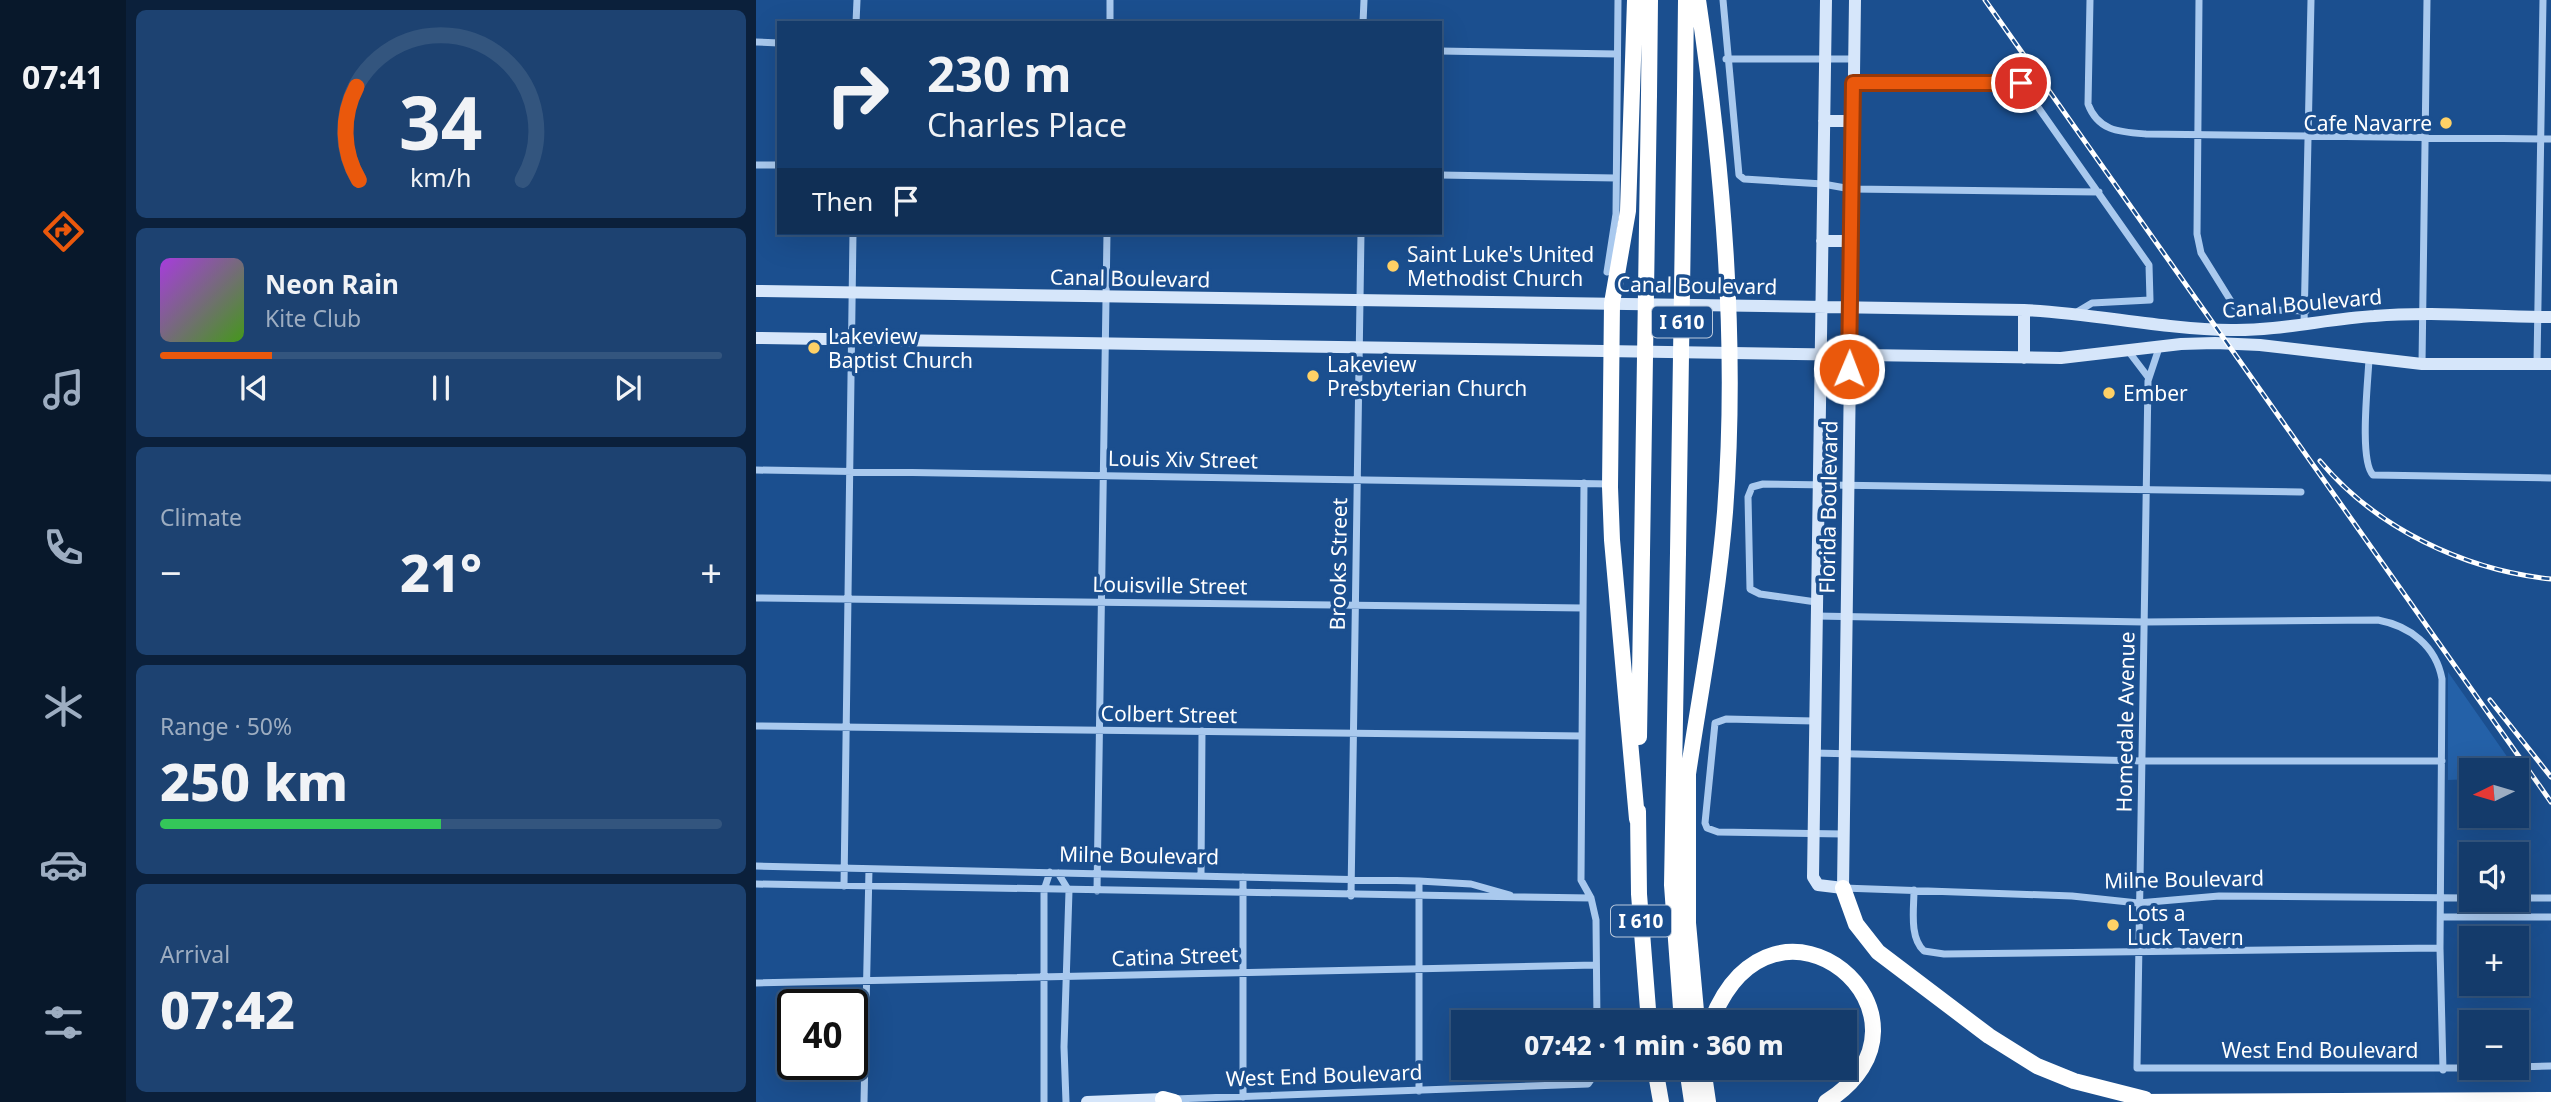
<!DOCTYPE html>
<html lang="en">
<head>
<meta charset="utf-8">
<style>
  body { margin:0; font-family:"Noto Sans",sans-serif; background:#1d4271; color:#f1f3f6; height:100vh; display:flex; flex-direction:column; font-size:26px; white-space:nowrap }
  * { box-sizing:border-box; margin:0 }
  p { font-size:23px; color:#9dadc1 }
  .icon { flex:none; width:38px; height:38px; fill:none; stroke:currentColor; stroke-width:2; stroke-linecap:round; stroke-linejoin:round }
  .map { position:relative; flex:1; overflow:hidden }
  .sheet { display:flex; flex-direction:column; gap:10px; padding:10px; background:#0b203b; width:630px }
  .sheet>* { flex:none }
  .hud { position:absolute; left:21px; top:21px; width:665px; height:214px; border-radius:0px; box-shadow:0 7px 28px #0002,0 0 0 2px #33557e; background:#143b6b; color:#f1f3f6; overflow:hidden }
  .needle { width:46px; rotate:265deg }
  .fabs { position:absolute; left:1703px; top:758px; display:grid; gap:14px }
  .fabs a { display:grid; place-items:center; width:70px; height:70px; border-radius:0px; background:#143b6b; box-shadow:0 7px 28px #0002,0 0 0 2px #33557e; font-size:35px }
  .speed { position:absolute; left:21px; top:989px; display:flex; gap:14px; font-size:35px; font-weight:700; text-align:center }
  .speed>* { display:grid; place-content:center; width:91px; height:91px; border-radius:50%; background:#143b6b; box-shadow:0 7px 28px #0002,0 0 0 2px #33557e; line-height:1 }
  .speed .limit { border:4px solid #111; border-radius:10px; background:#fff; color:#111 }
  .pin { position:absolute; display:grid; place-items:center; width:60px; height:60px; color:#fff; margin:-30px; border:4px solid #fff; border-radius:50%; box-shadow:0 2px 7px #0007 }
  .me { position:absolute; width:77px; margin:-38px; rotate:1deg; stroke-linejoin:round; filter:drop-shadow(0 0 5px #0008) }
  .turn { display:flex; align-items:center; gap:24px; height:147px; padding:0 35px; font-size:32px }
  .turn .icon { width:91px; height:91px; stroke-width:2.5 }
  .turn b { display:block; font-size:49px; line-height:60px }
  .then { display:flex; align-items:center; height:66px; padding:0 35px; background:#0003; gap:14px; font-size:26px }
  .big { font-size:52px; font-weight:800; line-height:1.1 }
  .sheet .card { flex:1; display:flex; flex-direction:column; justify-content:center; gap:10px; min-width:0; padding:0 24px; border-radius:10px; background:#1d4271 }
  .sheet .dial { align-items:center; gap:0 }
  .dial svg { height:182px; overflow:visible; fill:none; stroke:#33557e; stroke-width:7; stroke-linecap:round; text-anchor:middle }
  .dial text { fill:#f1f3f6; stroke:none }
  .song { display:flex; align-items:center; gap:21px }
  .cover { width:84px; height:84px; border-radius:10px; background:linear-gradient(135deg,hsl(280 70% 55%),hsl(100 70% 35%)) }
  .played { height:7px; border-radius:4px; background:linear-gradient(90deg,#ea580c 20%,#33557e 20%) }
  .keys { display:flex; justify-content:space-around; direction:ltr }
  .heat { display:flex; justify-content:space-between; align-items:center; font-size:38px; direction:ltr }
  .charge { height:10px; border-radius:5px; background:linear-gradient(90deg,#34c759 50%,#33557e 0) }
  .trip { position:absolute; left:695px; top:1010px; width:406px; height:70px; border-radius:0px; background:#143b6b; box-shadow:0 7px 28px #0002,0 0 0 2px #33557e; font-weight:800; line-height:70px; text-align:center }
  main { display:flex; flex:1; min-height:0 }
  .dock { display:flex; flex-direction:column; width:126px; justify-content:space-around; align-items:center; background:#08182b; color:#9dadc1 }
  .dock .icon { width:49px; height:49px }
  .dock .selected { color:#ea580c }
  .dock b { font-size:32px; color:#f1f3f6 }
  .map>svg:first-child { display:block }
  .green { fill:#2461a8 }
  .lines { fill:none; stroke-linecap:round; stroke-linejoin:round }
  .street { stroke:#a9c9ee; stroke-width:7 }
  .secondary { stroke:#d6e6fa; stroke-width:12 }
  .highway { stroke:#fff; stroke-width:16 }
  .rail-casing { stroke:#fff; stroke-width:5 }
  .rail { stroke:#1b4f8f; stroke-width:2.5; stroke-dasharray:8; stroke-linecap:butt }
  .highway-bridge { stroke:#fff; stroke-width:16 }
  .route-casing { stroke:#983908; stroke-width:18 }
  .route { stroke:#ea580c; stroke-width:12 }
  .poi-dot { fill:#ffd166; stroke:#1b4f8f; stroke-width:2.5 }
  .labels { text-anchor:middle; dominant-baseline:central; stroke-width:7; stroke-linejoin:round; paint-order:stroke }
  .shield { fill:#1b4f8f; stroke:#bbcadd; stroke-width:2 }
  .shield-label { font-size:19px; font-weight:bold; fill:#fff }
  .poi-label { font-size:21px; fill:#fff; stroke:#1b4f8f; text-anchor:start }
  .street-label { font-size:21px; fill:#fff; stroke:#1b4f8f }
</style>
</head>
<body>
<main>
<nav class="dock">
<b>07:41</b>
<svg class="icon selected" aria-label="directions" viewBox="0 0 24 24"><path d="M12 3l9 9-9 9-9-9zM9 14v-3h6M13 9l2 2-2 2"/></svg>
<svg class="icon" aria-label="music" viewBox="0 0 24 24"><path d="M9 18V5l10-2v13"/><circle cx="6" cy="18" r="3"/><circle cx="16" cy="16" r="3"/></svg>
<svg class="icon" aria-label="phone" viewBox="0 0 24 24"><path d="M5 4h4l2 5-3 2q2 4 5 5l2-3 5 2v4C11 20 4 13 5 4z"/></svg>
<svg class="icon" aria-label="climate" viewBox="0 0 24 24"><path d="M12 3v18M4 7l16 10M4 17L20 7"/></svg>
<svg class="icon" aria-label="car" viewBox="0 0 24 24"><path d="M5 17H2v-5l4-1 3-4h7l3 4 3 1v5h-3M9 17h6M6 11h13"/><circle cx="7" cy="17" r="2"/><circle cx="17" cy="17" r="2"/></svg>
<svg class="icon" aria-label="filters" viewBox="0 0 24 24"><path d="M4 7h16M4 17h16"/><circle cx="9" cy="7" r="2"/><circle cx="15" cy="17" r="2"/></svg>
</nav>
<section class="sheet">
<div class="card dial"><svg viewBox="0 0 100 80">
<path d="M14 69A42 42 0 1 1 86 69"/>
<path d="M14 69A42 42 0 0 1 13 28" stroke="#ea580c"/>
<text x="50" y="56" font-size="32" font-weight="700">34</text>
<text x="50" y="72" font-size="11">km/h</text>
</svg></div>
<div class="card">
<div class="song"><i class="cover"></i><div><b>Neon Rain</b><p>Kite Club</p></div></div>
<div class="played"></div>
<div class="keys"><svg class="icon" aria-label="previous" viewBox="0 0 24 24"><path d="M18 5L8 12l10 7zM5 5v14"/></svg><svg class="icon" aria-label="pause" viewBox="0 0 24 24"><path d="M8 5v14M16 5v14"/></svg><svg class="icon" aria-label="next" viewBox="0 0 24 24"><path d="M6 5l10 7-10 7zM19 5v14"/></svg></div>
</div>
<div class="card"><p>Climate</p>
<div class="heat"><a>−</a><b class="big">21°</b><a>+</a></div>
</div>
<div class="card"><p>Range · 50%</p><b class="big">250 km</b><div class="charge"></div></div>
<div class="card"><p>Arrival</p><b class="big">07:42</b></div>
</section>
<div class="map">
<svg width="1795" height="1102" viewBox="0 0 1795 1102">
  <rect width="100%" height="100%" fill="#1b4f8f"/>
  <path class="green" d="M1692,672L1766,778H1761L1760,770H1715V779L1692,780Z"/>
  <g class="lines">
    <path class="street" d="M967,0L983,175L988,179L1067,184L1095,189L1343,192
      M1334,0L1332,104C1342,131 1363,132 1390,134L1795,139
      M1443,0L1441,234L1445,253L1478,306L1487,309L1550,311
      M100,23L101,0
      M354,23V0
      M607,23L608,0
      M0,42L23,43
      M684,51L861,54
      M970,59H1097
      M1097,83H1265L1393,265L1394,300L1336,303L1321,312
      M0,165H23
      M684,175L860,178
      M851,272L860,214L862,0
      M1548,325L1555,0
      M1403,348L1392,381L1381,1068H1747
      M1373,352L1392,377
      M1613,359C1612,382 1603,461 1617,475L1795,478
      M1781,363L1787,0
      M1666,364L1671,0
      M0,470L854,484
      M828,483L825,880L835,898L840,920L841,1022
      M0,598L827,608
      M1060,602L1004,594L994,589L992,497L996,487L1007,484L1545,492
      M1060,616L1388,622L1622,620C1654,626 1680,646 1686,679L1684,948L1687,1070
      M1059,721L970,719L959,723L949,823L951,828L962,832L1087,834
      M0,726L826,736
      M1058,753L1386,761H1686
      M0,866L663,881L715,884L754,895
      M302,873L313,891L308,1047L310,1102
      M445,876L446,731
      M487,877V1097
      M0,884L835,898
      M88,886L97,233
      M1087,888L1316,896L1382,903L1463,896L1715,898
      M1158,890C1158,909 1153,937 1168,951L1188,954L1684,948
      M341,891L351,233
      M595,896L605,233
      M1760,898H1795
      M1686,917H1795
      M0,983L840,965
      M1760,1067L1795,1066
      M663,1091V881
      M418,1099L832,1084L843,1068
      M108,1102L113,869
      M288,1102V890L294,872"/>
    <path class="secondary" d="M1070,0L1057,877L1062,885L1087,888L1099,0
      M1068,121H1096
      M1066,241H1095
      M0,291L1268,310C1337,313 1405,329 1475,330C1523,331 1570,319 1618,316C1677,311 1736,317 1795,317
      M0,338L1305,358L1425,344L1459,343L1504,345L1666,364H1795
      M1268,358V310
      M331,1102L407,1099"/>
    <path class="highway" d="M879,0L872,211L856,303L854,487L856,540L881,819
      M929,92L930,0
      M893,95L894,0
      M922,553L916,885L926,1022
      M883,737L886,553
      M932,765V923L941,1022
      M932,774C945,687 962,599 969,512C982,341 967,169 942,0
      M882,811L883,894L893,1022
      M1087,888L1100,924L1122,952L1233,1036L1281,1066L1318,1081L1389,1099
      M955,1022C1018,860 1203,1018 1070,1102
      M899,1068L905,1102
      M931,1068L936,1102
      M947,1068L952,1102
      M407,1099L418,1102
      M1379,1102L1795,1100"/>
    <defs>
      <path id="rail" d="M1229,0L1795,802
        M1564,461C1620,528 1708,570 1795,579
        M1734,700L1795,777"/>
    </defs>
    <use href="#rail" class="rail-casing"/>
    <use href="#rail" class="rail"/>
    <path class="highway-bridge" d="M886,553L893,95
      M922,553L929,92"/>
  </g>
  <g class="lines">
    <defs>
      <path id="route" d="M1093,369L1097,83H1265"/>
    </defs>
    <use href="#route" class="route-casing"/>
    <use href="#route" class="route"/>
  </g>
  <g class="poi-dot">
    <circle cx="1690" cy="123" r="7"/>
    <circle cx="637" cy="266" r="7"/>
    <circle cx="58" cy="348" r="7"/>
    <circle cx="557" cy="376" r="7"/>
    <circle cx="1353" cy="393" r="7"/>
    <circle cx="1357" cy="925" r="7"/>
  </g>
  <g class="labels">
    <g class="shield">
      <rect x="896" y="306.5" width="60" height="31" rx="5"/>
      <rect x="855" y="905.5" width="60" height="31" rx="5"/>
    </g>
    <g class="shield-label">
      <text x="926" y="322">I 610</text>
      <text x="885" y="921">I 610</text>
    </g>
    <g class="poi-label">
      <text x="1676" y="123" text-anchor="end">Cafe Navarre</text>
      <text x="651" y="254">Saint Luke's United<tspan x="651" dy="24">Methodist Church</tspan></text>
      <text x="72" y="336">Lakeview<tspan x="72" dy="24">Baptist Church</tspan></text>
      <text x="571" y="364">Lakeview<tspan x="571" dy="24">Presbyterian Church</tspan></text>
      <text x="1367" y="393">Ember</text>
      <text x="1371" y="913">Lots a<tspan x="1371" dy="24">Luck Tavern</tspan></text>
    </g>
    <g class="street-label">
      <text transform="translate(374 278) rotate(1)">Canal Boulevard</text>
      <text transform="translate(941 285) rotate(1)">Canal Boulevard</text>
      <text transform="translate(1546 303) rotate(-5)">Canal Boulevard</text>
      <text transform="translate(427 459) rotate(1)">Louis Xiv Street</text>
      <text transform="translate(1072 507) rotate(-89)">Florida Boulevard</text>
      <text transform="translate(582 564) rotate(-89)">Brooks Street</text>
      <text transform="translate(414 585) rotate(1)">Louisville Street</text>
      <text transform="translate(413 714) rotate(1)">Colbert Street</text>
      <text transform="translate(1369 722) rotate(-89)">Homedale Avenue</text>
      <text transform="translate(383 855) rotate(1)">Milne Boulevard</text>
      <text transform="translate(1428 879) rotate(-1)">Milne Boulevard</text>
      <text transform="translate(419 956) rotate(-2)">Catina Street</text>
      <text x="1564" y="1050">West End Boulevard</text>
      <text transform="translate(568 1075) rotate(-2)">West End Boulevard</text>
    </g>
  </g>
</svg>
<div class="fabs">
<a><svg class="needle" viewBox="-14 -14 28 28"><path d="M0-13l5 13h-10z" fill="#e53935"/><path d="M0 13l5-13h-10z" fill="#9dadc1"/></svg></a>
<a><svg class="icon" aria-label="sound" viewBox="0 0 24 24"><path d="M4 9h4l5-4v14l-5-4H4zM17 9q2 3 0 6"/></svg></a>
<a>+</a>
<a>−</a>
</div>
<div class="speed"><div class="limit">40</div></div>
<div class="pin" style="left:1265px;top:83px;background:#d93025"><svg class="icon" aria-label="arrive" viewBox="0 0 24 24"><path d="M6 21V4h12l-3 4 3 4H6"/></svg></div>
<svg class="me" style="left:1093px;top:369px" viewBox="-20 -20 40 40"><circle r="17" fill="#ea580c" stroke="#fff" stroke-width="3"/><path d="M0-11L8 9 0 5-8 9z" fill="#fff"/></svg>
<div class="trip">07:42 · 1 min · 360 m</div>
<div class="hud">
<div class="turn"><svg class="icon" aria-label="right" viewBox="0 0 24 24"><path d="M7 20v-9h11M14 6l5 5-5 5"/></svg><div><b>230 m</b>Charles Place</div></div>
<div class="then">Then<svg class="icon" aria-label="arrive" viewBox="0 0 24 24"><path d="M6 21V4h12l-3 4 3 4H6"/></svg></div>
</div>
</div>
</main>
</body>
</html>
